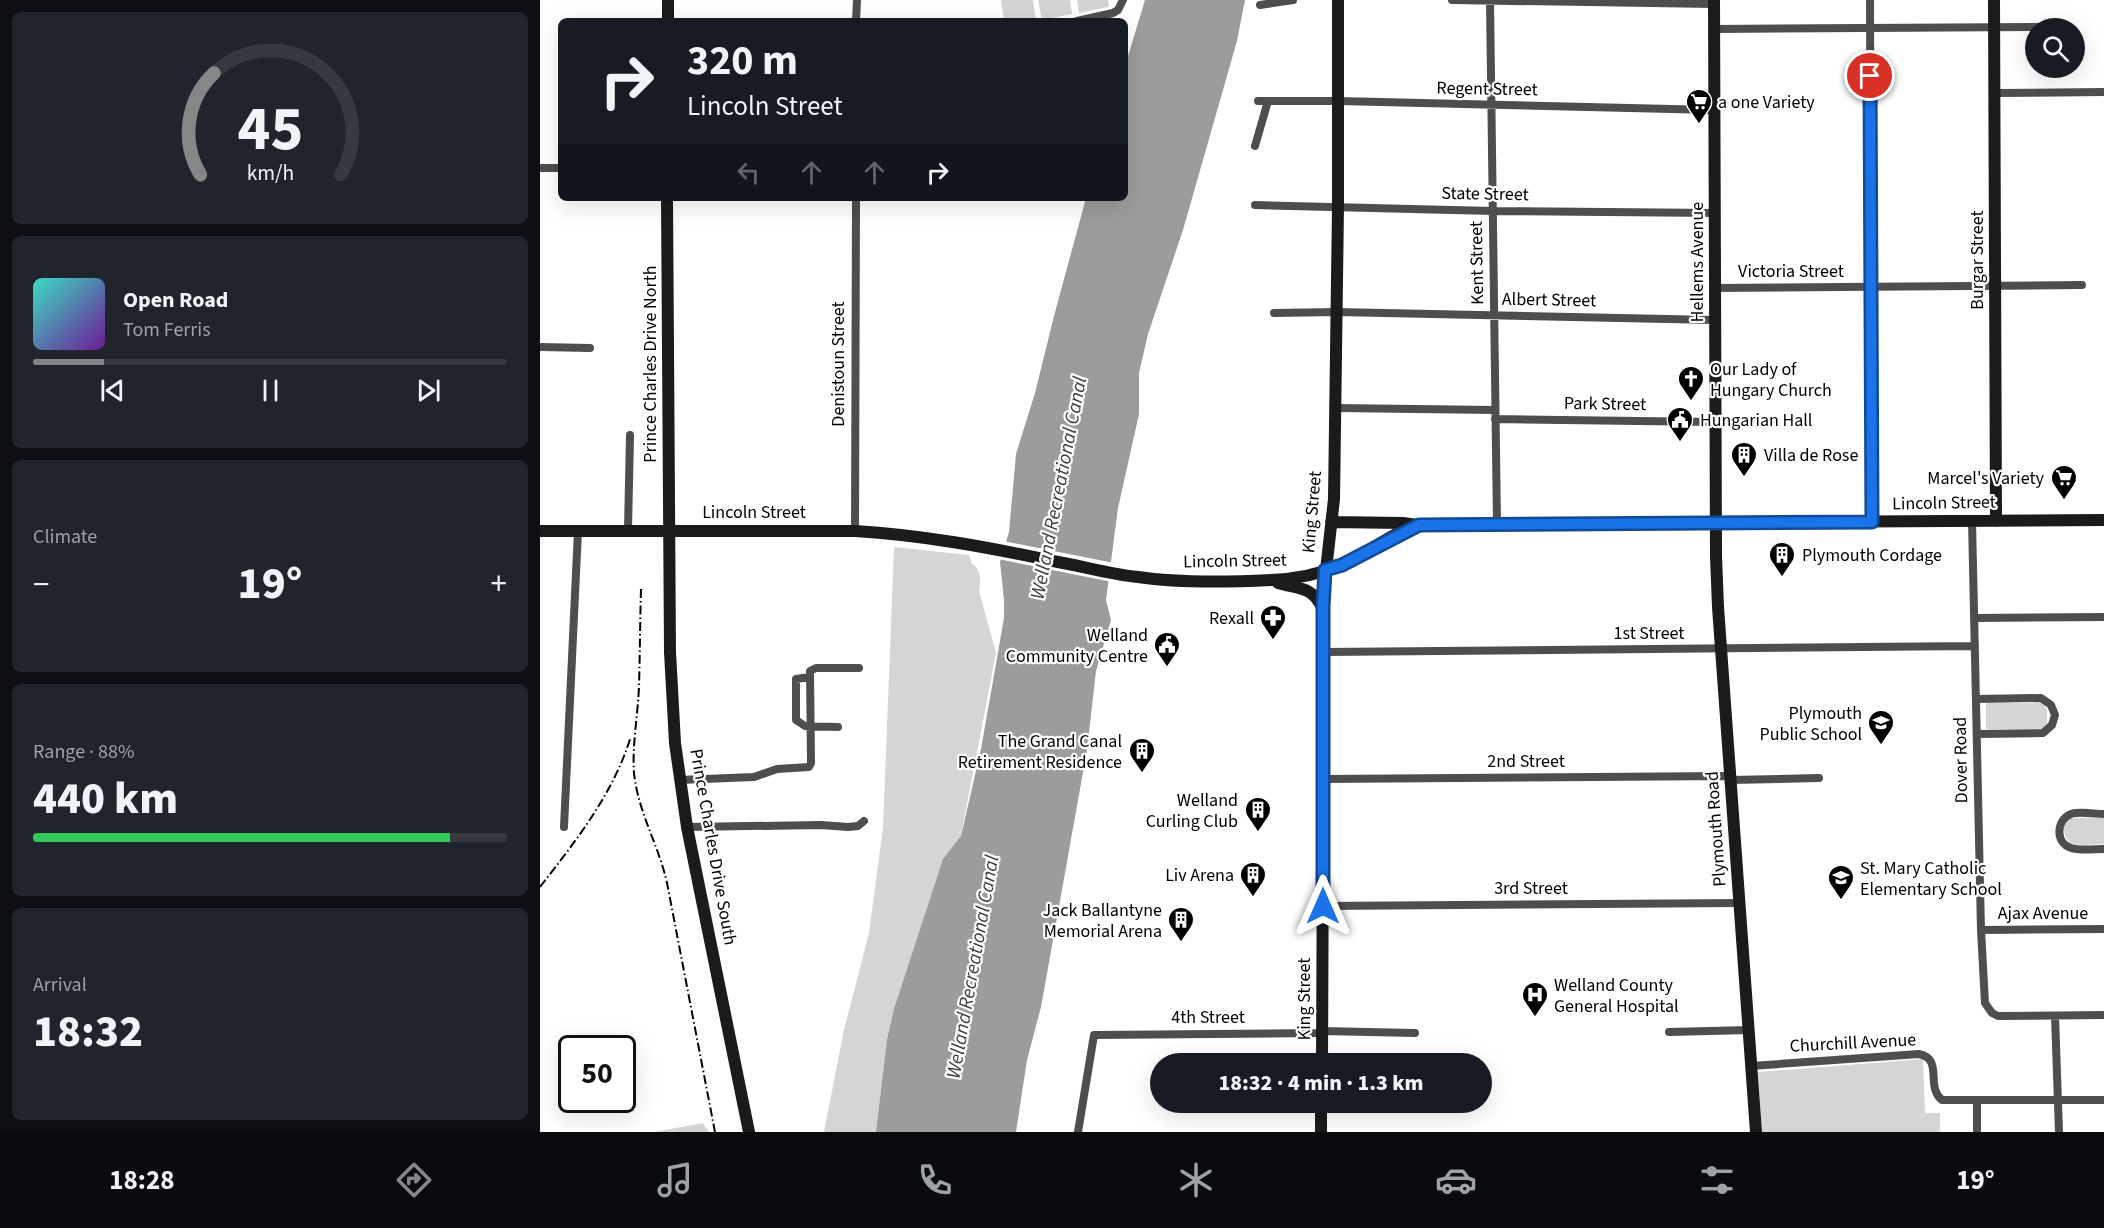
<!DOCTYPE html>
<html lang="en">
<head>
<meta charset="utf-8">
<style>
  body { margin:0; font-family:"Source Sans 3",sans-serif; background:#20242c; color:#f1f3f6; height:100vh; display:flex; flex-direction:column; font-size:22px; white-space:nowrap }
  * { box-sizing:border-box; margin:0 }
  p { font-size:20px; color:#9ea1a6 }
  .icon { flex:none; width:33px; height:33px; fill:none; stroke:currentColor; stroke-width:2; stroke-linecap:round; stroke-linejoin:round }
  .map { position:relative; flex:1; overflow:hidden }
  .details { display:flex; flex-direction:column; gap:12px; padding:12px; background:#0d0f14; width:540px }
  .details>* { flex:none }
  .guide { position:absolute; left:18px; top:18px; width:570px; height:183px; border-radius:9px; box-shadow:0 6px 24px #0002; background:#171b24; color:#f1f3f6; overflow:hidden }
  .controls { position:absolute; left:1485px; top:18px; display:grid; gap:12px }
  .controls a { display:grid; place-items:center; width:60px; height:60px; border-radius:50%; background:#171b24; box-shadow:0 6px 24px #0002; font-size:30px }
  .speed { position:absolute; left:18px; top:1035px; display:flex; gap:12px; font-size:30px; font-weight:700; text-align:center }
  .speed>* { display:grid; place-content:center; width:78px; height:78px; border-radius:50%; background:#171b24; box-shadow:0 6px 24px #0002; line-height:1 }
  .speed .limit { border:3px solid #111; border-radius:9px; background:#fff; color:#111 }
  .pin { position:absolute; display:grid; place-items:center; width:51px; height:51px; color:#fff; margin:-26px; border:3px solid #fff; border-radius:50%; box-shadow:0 2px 6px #0007 }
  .me { position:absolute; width:66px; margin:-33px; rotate:0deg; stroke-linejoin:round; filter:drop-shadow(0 0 4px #0008) }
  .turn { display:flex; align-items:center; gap:21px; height:126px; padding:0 30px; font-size:27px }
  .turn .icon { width:78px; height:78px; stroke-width:2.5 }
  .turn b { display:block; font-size:42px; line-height:51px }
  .lanes { display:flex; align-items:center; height:57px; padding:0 30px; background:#0003; justify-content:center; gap:30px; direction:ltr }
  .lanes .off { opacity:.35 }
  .big { font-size:45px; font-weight:800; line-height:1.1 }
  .details .tile { flex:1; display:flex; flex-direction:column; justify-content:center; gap:9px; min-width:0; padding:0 21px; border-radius:9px; background:#20242c }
  .details .dial { align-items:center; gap:0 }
  .dial svg { height:156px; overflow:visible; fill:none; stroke:#363941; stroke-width:7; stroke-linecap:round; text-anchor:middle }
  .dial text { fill:#f1f3f6; stroke:none }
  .song { display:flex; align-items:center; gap:18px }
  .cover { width:72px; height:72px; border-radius:9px; background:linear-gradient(135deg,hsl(170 70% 55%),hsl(280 70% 35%)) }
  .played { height:6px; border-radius:3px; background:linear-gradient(90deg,#858687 15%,#363941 15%) }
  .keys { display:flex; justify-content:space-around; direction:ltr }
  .heat { display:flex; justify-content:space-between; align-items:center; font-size:33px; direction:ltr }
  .charge { height:9px; border-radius:4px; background:linear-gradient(90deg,#34c759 88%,#363941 0) }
  .trip { position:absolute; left:610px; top:1053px; width:342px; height:60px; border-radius:30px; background:#171b24; box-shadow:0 6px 24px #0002; font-weight:800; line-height:60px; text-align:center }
  .dock { display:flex; height:96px; justify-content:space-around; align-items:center; background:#090b0e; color:#9ea1a6 }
  .dock .icon { width:42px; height:42px }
  .dock .active { color:#858687 }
  .dock b { font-size:27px; color:#f1f3f6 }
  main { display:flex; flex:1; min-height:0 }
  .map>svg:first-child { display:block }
  .green { fill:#d5d5d5 }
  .water { fill:#9c9c9c }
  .pier { fill:#fff }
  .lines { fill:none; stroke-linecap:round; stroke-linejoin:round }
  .street { stroke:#4e4e4e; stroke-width:8 }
  .secondary { stroke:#1b1b1b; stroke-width:12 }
  .rail { stroke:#000; stroke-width:2; stroke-dasharray:9 3 1.5 3; stroke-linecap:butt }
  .route-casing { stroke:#114b97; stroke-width:15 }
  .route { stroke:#1a73e8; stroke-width:10 }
  .labels { text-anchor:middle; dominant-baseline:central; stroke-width:4.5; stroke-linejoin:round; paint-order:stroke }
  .street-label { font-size:18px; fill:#000; stroke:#fff }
  .poi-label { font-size:18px; fill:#000; stroke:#fff; text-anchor:end }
  .water-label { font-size:20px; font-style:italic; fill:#3d3d3d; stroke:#fff }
</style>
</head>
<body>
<main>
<section class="details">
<div class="tile dial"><svg viewBox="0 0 100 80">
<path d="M14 69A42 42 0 1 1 86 69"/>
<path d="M14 69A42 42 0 0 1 21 17" stroke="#858687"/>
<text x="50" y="56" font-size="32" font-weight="700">45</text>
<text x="50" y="72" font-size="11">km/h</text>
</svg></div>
<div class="tile">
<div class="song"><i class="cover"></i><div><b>Open Road</b><p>Tom Ferris</p></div></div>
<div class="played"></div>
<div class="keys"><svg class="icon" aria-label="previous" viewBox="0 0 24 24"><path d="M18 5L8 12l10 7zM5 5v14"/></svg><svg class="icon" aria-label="pause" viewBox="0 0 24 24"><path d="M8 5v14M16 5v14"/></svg><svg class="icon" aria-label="next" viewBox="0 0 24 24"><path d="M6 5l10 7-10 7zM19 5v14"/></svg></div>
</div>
<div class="tile"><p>Climate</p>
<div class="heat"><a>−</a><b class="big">19°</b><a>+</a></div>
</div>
<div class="tile"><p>Range · 88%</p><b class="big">440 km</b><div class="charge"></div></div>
<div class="tile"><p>Arrival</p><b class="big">18:32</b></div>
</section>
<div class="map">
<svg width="1564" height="1132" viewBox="0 0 1564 1132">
  <rect width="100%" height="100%" fill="#fff"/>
  <path class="green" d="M461,0H493L496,21H464Z
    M498,0H530L532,14L502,20Z
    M537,0H568L569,5L568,7L539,13Z
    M354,547L429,555L432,564C441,568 441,582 439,591L456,653L364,1132H284L304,1030L329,933L343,828Z
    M1446,703H1502L1507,709V724L1501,729H1446Z
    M1564,817V844C1544,844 1524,852 1524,826L1529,818Z
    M1383,1059L1385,1113H1400V1132H1222L1218,1072Z
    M163,1123L169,1132H114Z"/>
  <path class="water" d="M605,0H705L697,41L643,230L608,334L599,373V414L578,508L566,600L571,620L556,671L547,750L501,1007L487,1060L476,1132H336L347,1040L354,1009L403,859L421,836L441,749L464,618V600L460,562L469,532L476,454L495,393L514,316L546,198H585V66Z"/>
  <path class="pier" d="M463,541L574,563L572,582L458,559Z"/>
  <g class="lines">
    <path class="street" d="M912,0L1174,4
      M1330,0L1332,522
      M950,1L957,524
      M720,5L753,0
      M316,21L317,0
      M537,21L573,13L578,10L583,0
      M1174,29L1507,27
      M1455,93L1564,92
      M718,101H799L1174,110
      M715,146L728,101
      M0,168H21
      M715,205L953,211L1175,213
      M1175,288L1542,285
      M734,313L797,312L1175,320
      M0,347L50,348
      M795,408L955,410
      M955,419L1175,422
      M1432,521L1441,930L1445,1003L1452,1013L1458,1016L1564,1015
      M88,530L90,435
      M315,531L316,198
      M1434,618L1564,617
      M784,652L1435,646
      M270,677L256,679V720L265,726L298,727
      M1436,699L1501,698L1511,705L1515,715L1512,725L1503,733L1437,734
      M783,779L1190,776
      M139,780L214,777L237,769L269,767L271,763L270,671L276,668H319
      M1190,780L1279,778
      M1564,814C1554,814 1540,811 1531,814C1516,820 1515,843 1531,848C1540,851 1554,849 1564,849
      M24,827L38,531
      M147,827L281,825L308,827L318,826L324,821
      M783,906L1199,903
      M1441,930L1564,929
      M1515,1016L1519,1132
      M782,1031L875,1033
      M1129,1032L1209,1030
      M1211,1066L1379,1054C1404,1059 1385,1087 1402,1100H1564
      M1437,1101V1132
      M538,1132L554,1035L782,1033"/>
    <path class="secondary" d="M1174,0L1176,556L1178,607L1216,1132
      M1454,0L1456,521
      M128,21V0
      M127,198L130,652L135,743L147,827L209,1132
      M791,522L863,523L877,525
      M0,531H315C382,535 447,547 513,561C542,566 570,574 598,577C638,583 690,582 731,580C754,579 780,574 802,565C830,553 856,527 888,524L1564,520
      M738,583C757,589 773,586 782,608
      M782,1064L784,588L794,499L798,207V0
      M781,1132V1102"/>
    <path class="rail" d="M101,589C100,621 100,653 99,686C98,715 92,744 94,773C98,812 119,846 127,883L175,1132
      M0,887C35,842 73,794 90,739"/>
  </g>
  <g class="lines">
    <defs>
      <path id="route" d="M783,906V607L785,570L802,565L879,525L1332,522L1330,76"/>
    </defs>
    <use href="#route" class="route-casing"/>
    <use href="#route" class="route"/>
  </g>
  <defs>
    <symbol id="supermarket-pin" viewBox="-11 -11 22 30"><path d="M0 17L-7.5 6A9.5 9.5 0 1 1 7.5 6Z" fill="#000" stroke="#fff"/><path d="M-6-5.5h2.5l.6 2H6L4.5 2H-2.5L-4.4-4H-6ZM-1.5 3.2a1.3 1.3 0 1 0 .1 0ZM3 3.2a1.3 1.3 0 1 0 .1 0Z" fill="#fff"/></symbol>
    <symbol id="church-pin" viewBox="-11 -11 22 30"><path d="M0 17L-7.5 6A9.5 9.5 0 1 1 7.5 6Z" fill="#000" stroke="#fff"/><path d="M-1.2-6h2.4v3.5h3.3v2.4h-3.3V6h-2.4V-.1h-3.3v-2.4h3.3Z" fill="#fff"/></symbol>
    <symbol id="civic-pin" viewBox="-11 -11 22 30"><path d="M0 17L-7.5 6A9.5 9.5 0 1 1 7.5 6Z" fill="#000" stroke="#fff"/><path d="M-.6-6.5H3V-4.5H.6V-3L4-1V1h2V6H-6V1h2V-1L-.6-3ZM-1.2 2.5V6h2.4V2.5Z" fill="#fff"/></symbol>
    <symbol id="building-pin" viewBox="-11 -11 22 30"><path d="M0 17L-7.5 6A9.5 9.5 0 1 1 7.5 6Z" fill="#000" stroke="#fff"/><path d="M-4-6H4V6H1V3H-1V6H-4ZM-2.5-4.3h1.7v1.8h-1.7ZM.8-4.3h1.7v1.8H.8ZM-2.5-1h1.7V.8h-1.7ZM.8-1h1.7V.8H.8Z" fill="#fff"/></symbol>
    <symbol id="pharmacy-pin" viewBox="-11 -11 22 30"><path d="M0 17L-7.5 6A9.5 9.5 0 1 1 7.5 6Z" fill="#000" stroke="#fff"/><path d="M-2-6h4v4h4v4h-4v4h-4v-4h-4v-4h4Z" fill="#fff"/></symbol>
    <symbol id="school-pin" viewBox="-11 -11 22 30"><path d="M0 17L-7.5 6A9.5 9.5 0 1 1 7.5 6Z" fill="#000" stroke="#fff"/><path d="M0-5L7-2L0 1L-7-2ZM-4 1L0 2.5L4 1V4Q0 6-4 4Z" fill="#fff"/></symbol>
    <symbol id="hospital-pin" viewBox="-11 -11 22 30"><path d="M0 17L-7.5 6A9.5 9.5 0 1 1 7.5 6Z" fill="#000" stroke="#fff"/><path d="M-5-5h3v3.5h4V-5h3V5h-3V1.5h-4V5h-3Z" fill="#fff"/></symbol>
  </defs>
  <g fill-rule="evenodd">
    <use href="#supermarket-pin" x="1144" y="87" width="30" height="40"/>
    <use href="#church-pin" x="1136" y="364" width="30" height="40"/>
    <use href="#civic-pin" x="1125" y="405" width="30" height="40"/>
    <use href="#building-pin" x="1189" y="440" width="30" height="40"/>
    <use href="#supermarket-pin" x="1509" y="463" width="30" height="40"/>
    <use href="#building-pin" x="1227" y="540" width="30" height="40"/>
    <use href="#pharmacy-pin" x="718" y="603" width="30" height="40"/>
    <use href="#civic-pin" x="612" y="630" width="30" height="40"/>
    <use href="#school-pin" x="1326" y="708" width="30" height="40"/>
    <use href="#building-pin" x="587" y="736" width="30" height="40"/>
    <use href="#building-pin" x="703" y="795" width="30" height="40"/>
    <use href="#building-pin" x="698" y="860" width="30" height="40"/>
    <use href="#school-pin" x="1286" y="863" width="30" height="40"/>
    <use href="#building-pin" x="626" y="905" width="30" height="40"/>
    <use href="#hospital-pin" x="980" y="980" width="30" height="40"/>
  </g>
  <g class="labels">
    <g class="street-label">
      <text transform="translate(947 89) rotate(1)">Regent Street</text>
      <text transform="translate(945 194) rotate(1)">State Street</text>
      <text transform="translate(1437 260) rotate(-90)">Burgar Street</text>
      <text transform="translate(1157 262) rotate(-90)">Hellems Avenue</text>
      <text transform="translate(937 263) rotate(-91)">Kent Street</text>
      <text x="1251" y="271">Victoria Street</text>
      <text transform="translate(1009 300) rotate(1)">Albert Street</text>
      <text transform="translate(110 364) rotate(-90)">Prince Charles Drive North</text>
      <text transform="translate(298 364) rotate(-90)">Denistoun Street</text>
      <text transform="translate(1065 404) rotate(1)">Park Street</text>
      <text transform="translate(1404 503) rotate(-1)">Lincoln Street</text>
      <text x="214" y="512">Lincoln Street</text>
      <text transform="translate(772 512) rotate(-85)">King Street</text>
      <text transform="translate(695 561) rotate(-1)">Lincoln Street</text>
      <text x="1109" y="633">1st Street</text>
      <text transform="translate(1421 760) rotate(-91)">Dover Road</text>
      <text x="986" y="761">2nd Street</text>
      <text transform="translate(1176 829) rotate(-94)">Plymouth Road</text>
      <text transform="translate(173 847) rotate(80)">Prince Charles Drive South</text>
      <text x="991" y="888">3rd Street</text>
      <text x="1503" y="913">Ajax Avenue</text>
      <text transform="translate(764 999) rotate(-90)">King Street</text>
      <text x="668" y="1017">4th Street</text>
      <text transform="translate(1313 1043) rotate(-3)">Churchill Avenue</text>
    </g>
    <g class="poi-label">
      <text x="1178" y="102" text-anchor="start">a one Variety</text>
      <text x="1170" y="369" text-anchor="start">Our Lady of<tspan x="1170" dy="21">Hungary Church</tspan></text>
      <text x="1160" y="420" text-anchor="start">Hungarian Hall</text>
      <text x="1224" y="455" text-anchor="start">Villa de Rose</text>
      <text x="1504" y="478">Marcel's Variety</text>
      <text x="1262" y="555" text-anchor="start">Plymouth Cordage</text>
      <text x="714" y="618">Rexall</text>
      <text x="608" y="635">Welland<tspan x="608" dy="21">Community Centre</tspan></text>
      <text x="1322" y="713">Plymouth<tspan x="1322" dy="21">Public School</tspan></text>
      <text x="582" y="741">The Grand Canal<tspan x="582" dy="21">Retirement Residence</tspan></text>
      <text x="698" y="800">Welland<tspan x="698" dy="21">Curling Club</tspan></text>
      <text x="1320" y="868" text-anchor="start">St. Mary Catholic<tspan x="1320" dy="21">Elementary School</tspan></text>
      <text x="694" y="875">Liv Arena</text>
      <text x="622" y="910">Jack Ballantyne<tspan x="622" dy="21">Memorial Arena</tspan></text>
      <text x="1014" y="985" text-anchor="start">Welland County<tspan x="1014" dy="21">General Hospital</tspan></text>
    </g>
    <g class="water-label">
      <text transform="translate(519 488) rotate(-79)">Welland Recreational Canal</text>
      <text transform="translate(433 967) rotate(-80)">Welland Recreational Canal</text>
    </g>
  </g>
</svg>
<div class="controls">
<a><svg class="icon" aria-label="search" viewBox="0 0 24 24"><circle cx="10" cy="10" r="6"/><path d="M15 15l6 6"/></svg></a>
</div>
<div class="speed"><div class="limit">50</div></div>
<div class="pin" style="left:1330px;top:76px;background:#d93025"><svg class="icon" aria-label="arrive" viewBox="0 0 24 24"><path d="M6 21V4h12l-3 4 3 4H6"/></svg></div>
<svg class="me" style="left:783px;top:906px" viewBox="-20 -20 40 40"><path d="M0-17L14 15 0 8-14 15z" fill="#1a73e8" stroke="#fff" stroke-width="4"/></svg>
<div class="trip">18:32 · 4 min · 1.3 km</div>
<div class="guide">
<div class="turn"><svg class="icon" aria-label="right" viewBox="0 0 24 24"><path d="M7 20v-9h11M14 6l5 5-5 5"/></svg><div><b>320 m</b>Lincoln Street</div></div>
<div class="lanes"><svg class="icon off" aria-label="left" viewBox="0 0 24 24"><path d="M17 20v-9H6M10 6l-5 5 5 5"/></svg><svg class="icon off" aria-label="ahead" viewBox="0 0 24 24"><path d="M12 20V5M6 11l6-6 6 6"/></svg><svg class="icon off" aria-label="ahead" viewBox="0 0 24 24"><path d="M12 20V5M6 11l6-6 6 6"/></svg><svg class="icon" aria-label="right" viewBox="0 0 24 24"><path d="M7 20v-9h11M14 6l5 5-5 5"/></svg></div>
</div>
</div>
</main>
<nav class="dock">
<b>18:28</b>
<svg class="icon active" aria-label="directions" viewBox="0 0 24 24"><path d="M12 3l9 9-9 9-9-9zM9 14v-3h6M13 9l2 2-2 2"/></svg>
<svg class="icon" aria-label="music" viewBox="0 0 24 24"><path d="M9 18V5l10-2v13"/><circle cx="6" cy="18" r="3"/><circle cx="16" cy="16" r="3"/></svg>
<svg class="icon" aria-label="phone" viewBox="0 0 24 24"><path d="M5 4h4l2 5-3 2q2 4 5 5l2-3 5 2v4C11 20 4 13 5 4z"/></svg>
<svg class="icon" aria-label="climate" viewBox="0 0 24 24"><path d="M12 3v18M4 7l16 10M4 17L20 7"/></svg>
<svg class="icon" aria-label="car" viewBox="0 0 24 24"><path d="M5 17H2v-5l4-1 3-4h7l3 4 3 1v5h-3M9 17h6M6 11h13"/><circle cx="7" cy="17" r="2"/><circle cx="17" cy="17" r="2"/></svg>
<svg class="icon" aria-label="filters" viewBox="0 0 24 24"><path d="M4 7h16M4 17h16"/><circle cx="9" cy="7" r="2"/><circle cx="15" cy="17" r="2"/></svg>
<b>19°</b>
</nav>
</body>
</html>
